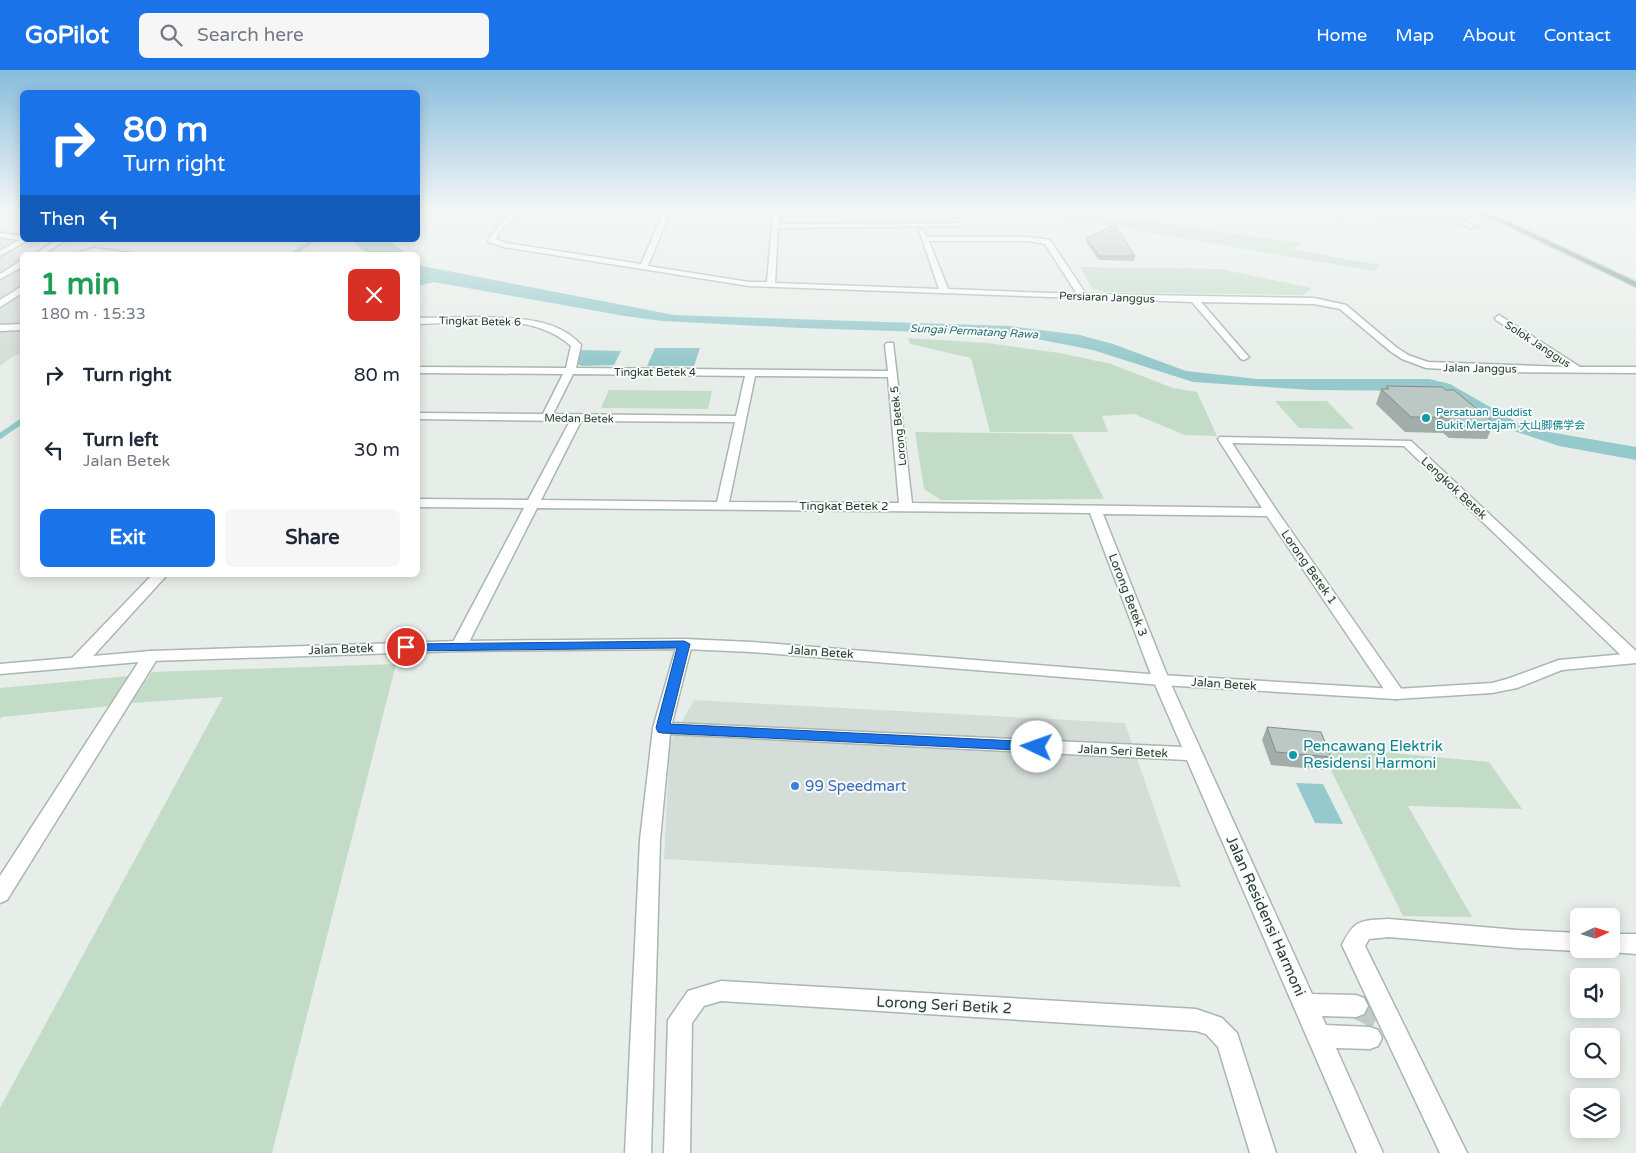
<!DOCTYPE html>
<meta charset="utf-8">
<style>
:root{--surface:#fff;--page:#f6f6f7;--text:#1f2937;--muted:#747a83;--accent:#1a73e8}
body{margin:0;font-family:"Varela Round","Noto Sans SC",sans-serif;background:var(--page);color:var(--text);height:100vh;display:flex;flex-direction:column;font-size:19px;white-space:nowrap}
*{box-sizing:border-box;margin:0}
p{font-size:16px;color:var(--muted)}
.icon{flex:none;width:28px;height:28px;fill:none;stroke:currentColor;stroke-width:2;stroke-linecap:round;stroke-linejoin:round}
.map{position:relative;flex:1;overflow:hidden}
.drawer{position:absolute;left:20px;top:182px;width:400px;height:325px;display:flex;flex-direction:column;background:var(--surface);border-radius:8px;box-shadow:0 2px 12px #0003}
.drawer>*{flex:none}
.guide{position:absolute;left:20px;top:20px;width:400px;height:152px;border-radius:8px;box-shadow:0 2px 12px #0003;background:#1a73e8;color:#fff;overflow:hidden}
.needle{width:32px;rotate:86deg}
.controls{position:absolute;left:1570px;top:838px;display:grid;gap:10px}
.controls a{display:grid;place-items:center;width:50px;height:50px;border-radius:8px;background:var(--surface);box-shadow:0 2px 12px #0003;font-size:25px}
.pin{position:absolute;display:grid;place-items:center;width:42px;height:42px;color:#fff;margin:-21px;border:2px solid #fff;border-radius:50%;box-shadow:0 1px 5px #0007}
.me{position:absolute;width:55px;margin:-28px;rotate:273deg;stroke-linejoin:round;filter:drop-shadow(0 0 4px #0008)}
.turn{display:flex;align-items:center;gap:18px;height:105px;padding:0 20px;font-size:22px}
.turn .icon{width:65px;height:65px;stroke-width:2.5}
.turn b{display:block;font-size:35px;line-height:42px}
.then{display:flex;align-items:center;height:48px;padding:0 20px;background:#0003;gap:10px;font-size:19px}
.round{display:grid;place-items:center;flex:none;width:52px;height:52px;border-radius:8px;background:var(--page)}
.head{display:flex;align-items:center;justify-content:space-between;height:85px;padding:0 20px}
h1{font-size:30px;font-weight:700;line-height:38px;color:#1e9e55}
.action{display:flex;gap:10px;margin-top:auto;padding:10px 20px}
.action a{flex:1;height:58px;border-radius:8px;background:var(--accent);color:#fff;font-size:20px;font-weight:700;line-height:58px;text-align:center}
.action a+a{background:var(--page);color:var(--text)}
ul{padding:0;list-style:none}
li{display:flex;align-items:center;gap:15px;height:75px;padding:0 20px}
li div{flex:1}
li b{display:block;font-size:19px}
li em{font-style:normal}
header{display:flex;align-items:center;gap:30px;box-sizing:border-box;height:70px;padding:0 25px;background:var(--accent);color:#fff}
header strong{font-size:24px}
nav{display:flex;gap:28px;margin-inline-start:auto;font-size:18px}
.search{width:350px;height:45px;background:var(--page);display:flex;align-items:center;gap:12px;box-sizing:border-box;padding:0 18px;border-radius:8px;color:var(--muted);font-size:19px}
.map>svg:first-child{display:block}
</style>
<header>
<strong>GoPilot</strong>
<div class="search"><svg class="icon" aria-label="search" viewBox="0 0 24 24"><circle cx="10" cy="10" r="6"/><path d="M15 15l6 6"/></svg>Search here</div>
<nav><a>Home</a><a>Map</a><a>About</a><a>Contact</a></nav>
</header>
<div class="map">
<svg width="1636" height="1083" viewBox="0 0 1636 1083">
<rect width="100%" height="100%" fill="#e7eeea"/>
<!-- built -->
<path fill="#d5ddd9" d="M 1287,142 L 1452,142 L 1490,160 L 1349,146 Z
M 0,160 L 22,163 L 22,170 L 45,170 L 15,186 L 22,187 L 22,285 L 15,285 L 0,296 Z
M 694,630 L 1125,653 L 1181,817 L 664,789 L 670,672 Z"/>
<!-- green -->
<path fill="#c3dcc7" d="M 1029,142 L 1060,142 L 1089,146 L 1120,147 L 1301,173 L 1294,180 L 1380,195 L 1375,201 Z
M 1080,197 L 1220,199 L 1312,218 L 1303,225 L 1105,222 L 1093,219 Z
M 908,268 L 988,273 L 1060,283 L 1111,294 L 1173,318 L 1197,322 L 1217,366 L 1185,365 L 1134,344 L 1102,346 L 1108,362 L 990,362 L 971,288 L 910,274 Z
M 609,320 L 712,321 L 708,339 L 601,338 Z
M 1275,331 L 1327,331 L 1354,359 L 1299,358 Z
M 915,362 L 1072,364 L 1104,429 L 941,430 L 924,419 Z
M 396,594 L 272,1083 L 0,1083 L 0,1038 L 223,627 L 130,633 L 152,602 Z
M 129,606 L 110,636 L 2,647 L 0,649 L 0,618 Z
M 1319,676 L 1489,692 L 1522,739 L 1408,736 L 1472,847 L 1403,846 Z"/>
<!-- water -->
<path fill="#96c9cb" d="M 350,170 L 392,170 L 392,173 L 408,185 L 370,185 Z
M 418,192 L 422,196 L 674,245 L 1009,256 L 1080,265 L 1113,274 L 1186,301 L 1258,309 L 1429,309 L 1450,314 L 1518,353 L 1549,362 L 1636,377 L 1636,390 L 1559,376 L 1505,358 L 1439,322 L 1431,321 L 1311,320 L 1193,312 L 1093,280 L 1016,265 L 801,258 L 662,251 L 625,246 L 434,212 L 418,216 Z
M 655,278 L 700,278 L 694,296 L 647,296 Z
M 579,280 L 621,281 L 614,295 L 582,296 L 572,292 Z
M 1296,713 L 1323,714 L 1343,754 L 1315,753 Z"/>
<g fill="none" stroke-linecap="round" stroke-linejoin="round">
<!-- stream-far1 -->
<path stroke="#96c9cb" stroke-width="4" d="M 291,185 L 314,170"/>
<!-- stream -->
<path stroke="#96c9cb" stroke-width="5.5" d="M 0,366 L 22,351"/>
<!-- minor-tunnel -->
<path stroke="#c1cbc6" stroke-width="24" stroke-dasharray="24 12" stroke-linecap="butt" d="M 1356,936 L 1379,948"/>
<!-- minor casing -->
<g stroke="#aab6b0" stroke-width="3">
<path id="minor" d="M 512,142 L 519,142 L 499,163 L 496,169 L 506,173 L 641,194 L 664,142 L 670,142 L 648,196 L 749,212 L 767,212 L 773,142 L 779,142 L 779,154 L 959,153 L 961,154 L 961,156 L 778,158 L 775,213 L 939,219 L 919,160 L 923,160 L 927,167 L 1028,167 L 1050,170 L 1086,224 L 1314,228 L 1346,235 L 1396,277 L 1408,285 L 1428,292 L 1567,297 L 1496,250 L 1495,248 L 1499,245 L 1580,297 L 1636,297 L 1636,303 L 1502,302 L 1426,298 L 1402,289 L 1390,281 L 1340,239 L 1314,234 L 1201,232 L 1247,285 L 1249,287 L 1244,290 L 1241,289 L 1192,232 L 749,216 L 504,177 L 489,172 L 488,170 L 494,161 ZM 929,171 L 1028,171 L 1045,174 L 1077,224 L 948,219 Z
M 1341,142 L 1348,142 L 1341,147 L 1338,145 Z
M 1440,142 L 1448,142 L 1476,157 L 1471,158 Z
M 0,163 L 22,166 L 22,170 L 28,170 L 0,186 L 0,181 L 19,170 L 0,167 Z
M 93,178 L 131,183 L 135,185 L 93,182 L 85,185 L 73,185 Z
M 19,218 L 22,218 L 22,223 L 0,237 L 0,230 Z
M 479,247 C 512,248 557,247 581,275 L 576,298 L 888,301 L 885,275 L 887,273 L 893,273 L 912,433 L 1262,438 L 1218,369 L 1220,367 L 1411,371 L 1636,581 L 1636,592 L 1628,592 L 1404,376 L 1232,373 L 1277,441 L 1402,620 L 1404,624 L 1402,628 L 1396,629 L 1390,628 L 1267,446 L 1103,444 L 1169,610 L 1312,924 L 1356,925 L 1364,928 L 1368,936 L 1364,944 L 1356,947 L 1322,946 L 1326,955 L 1370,957 L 1378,960 L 1382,968 L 1378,976 L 1370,979 L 1336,978 L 1383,1083 L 1357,1083 L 1187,690 L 670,664 L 660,770 L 651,1083 L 625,1083 L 640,770 L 653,658 L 678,571 L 690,571 L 692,574 L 672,653 L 1182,677 L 1153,610 L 1090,443 L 537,438 L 467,576 L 465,579 L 453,579 L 451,576 L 524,438 L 418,437 L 418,429 L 528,430 L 570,351 L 418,349 L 418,343 L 543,344 L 563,304 L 418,303 L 418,297 L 566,298 L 571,276 C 531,240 467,253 418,254 L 418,248 ZM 573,304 L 745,306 L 736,346 L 553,344 ZM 755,306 L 888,307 L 899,433 L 729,432 ZM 581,351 L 735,352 L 717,432 L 541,430 Z
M 22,254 L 22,260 L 0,261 L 0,255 Z
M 152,505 L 167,505 L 85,595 L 73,595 L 71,591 L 73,587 Z
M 151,581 L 157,582 L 159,586 L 7,830 L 0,833 L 0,806 L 145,582 Z
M 1389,849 L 1517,860 L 1579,863 L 1579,879 L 1587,879 L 1579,881 L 1517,878 L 1389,867 L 1369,869 L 1365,876 L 1467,1083 L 1440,1083 L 1342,875 C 1355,848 1361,851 1389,849 Z
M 1611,864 L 1636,864 L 1636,884 L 1611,882 L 1603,880 L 1611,879 Z
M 721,911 L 1196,939 L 1222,948 L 1237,963 L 1276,1083 L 1250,1083 L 1218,977 L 1206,964 L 1196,961 L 721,931 L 704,936 L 692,953 L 690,1083 L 664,1083 L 668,950 L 688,921 Z"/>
</g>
<!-- tertiary casing -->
<g stroke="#aab6b0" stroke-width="3">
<path id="tertiary" d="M 57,170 L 66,170 L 42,185 L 33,185 Z
M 19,192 L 22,192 L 22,197 L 0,209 L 0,204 Z
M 684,569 L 752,572 L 1161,605 L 1396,619 L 1492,613 L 1507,609 L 1559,590 L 1636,583 L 1636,593 L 1562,600 L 1517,618 L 1492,623 L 1396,629 L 1161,615 L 752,582 L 684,579 L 459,581 L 151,591 L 0,604 L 0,594 L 151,581 L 459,571 Z"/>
</g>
<!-- primary casing -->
<g stroke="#c3c9c6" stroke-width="3">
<path id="primary" d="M 1473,142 L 1482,142 L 1504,150 L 1636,212 L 1636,217 L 1500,152 Z"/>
</g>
<!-- minor -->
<use href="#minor" fill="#fff" fill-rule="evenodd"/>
<!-- tertiary -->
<use href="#tertiary" fill="#fff" fill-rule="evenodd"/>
<!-- primary -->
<use href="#primary" fill="#719e8d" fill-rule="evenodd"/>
</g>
<!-- wall -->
<path fill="#a2aca8" d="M 1086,168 L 1135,186 L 1134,191 L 1099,190 L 1086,172 Z
M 1386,316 L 1494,353 L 1487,369 L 1449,368 L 1443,363 L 1405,362 L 1376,334 L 1381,319 L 1385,319 Z
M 1267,657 L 1331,687 L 1325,700 L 1271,695 L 1262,670 Z"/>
<!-- building -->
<path fill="#bcc8c3" stroke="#848c88" d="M 1115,155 L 1135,186 L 1100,186 L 1086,168 Z
M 1386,316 L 1442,317 L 1446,320 L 1454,320 L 1494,353 L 1456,353 L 1449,347 L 1411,347 L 1381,319 L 1389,319 Z
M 1267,657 L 1321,662 L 1331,687 L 1276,682 Z"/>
<!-- sky -->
<linearGradient id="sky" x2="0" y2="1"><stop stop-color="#87bcdc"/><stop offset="0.48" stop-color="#f4f7f6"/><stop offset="1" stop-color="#f4f7f6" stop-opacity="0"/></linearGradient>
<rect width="1636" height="293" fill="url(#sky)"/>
<!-- route -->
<path fill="#1a73e8" stroke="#114b97" d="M 684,571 L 690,574 L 670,654 L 1037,672 L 1041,673 L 1043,677 L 1041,680 L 1037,681 L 662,663 L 658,662 L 656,658 L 677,578 L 406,581 L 400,577 L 406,574 Z"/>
<!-- markers -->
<g fill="#0f9aa8" stroke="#f7faf8" stroke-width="2">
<circle cx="1426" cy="348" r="5"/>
<circle cx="1293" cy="685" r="5"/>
</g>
<circle fill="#3f7fe0" stroke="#f7faf8" stroke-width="2" cx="795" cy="716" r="5"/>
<g text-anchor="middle" stroke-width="4" stroke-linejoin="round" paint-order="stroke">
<!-- far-street labels -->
<g font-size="11" fill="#283e35" stroke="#f7faf8">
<text transform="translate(1107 227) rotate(2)" y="4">Persiaran Janggus</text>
<text transform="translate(480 251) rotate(1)" y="4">Tingkat Betek 6</text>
<text transform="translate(1538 274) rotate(33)" y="4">Solok Janggus</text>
<text transform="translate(1480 298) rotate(1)" y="4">Jalan Janggus</text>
<text x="655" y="306">Tingkat Betek 4</text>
<text transform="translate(579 348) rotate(1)" y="4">Medan Betek</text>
<text transform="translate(898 356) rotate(-96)" y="4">Lorong Betek 5</text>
</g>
<!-- far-water labels -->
<g font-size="11" font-style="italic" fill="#286f73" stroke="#f7faf8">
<text transform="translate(974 261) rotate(3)" y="4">Sungai Permatang Rawa</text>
</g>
<!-- far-culture labels -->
<g font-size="11" fill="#0d838f" stroke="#f7faf8" text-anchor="start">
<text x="1436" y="346">Persatuan Buddist<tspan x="1436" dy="13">Bukit Mertajam 大山脚佛学会</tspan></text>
</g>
<!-- street labels -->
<g font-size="12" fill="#283e35" stroke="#f7faf8">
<text transform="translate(1454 418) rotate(43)" y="4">Lengkok Betek</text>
<text x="844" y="440">Tingkat Betek 2</text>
<text transform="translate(1309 497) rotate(55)" y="4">Lorong Betek 1</text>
<text transform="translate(1128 525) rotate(69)" y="4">Lorong Betek 3</text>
<text transform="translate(341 579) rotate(-2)" y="4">Jalan Betek</text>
<text transform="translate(821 582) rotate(4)" y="4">Jalan Betek</text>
<text transform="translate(1224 614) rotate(4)" y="4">Jalan Betek</text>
<text transform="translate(1123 681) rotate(3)" y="4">Jalan Seri Betek</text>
</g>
<!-- near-culture labels -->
<g font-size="15" fill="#0d838f" stroke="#f7faf8" text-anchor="start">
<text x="1303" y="681">Pencawang Elektrik<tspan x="1303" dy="17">Residensi Harmoni</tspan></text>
</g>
<!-- near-shop labels -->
<g font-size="15" fill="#366cbe" stroke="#f7faf8" text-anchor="start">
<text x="805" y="721">99 Speedmart</text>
</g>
<!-- near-street labels -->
<g font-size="15" fill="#283e35" stroke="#f7faf8">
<text transform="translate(1266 846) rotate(66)" y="5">Jalan Residensi Harmoni</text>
<text transform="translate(944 935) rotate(3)" y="5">Lorong Seri Betik 2</text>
</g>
</g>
</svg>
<div class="controls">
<a><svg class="needle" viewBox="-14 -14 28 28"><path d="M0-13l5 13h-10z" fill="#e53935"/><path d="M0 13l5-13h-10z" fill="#747a83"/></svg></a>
<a><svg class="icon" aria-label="sound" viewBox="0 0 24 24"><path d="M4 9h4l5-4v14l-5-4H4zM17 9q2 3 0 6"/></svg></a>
<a><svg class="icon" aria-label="search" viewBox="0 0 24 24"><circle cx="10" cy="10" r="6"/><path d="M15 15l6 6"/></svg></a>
<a><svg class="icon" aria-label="layers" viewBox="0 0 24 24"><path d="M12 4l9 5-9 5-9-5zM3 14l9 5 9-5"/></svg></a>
</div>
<div class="pin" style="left:406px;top:577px;background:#d93025"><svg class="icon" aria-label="arrive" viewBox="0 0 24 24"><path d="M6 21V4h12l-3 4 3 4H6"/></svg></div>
<svg class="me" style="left:1037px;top:677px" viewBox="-20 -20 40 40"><circle r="19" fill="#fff"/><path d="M0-13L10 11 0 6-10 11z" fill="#1a73e8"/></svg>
<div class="guide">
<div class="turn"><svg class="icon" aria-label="right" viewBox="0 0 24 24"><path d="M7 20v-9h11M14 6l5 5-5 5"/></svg><div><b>80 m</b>Turn right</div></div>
<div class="then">Then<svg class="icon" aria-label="left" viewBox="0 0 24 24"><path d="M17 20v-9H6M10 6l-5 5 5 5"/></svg></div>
</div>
<section class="drawer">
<div class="head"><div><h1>1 min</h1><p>180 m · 15:33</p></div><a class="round" style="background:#d93025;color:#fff"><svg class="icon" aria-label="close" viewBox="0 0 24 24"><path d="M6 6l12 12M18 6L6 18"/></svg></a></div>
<ul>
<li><svg class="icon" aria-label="right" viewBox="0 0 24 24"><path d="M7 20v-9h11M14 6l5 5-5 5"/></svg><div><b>Turn right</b></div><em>80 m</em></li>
<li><svg class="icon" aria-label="left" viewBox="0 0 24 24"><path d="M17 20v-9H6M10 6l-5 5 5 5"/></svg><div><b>Turn left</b><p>Jalan Betek</p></div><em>30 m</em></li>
</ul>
<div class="action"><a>Exit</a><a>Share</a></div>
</section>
</div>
